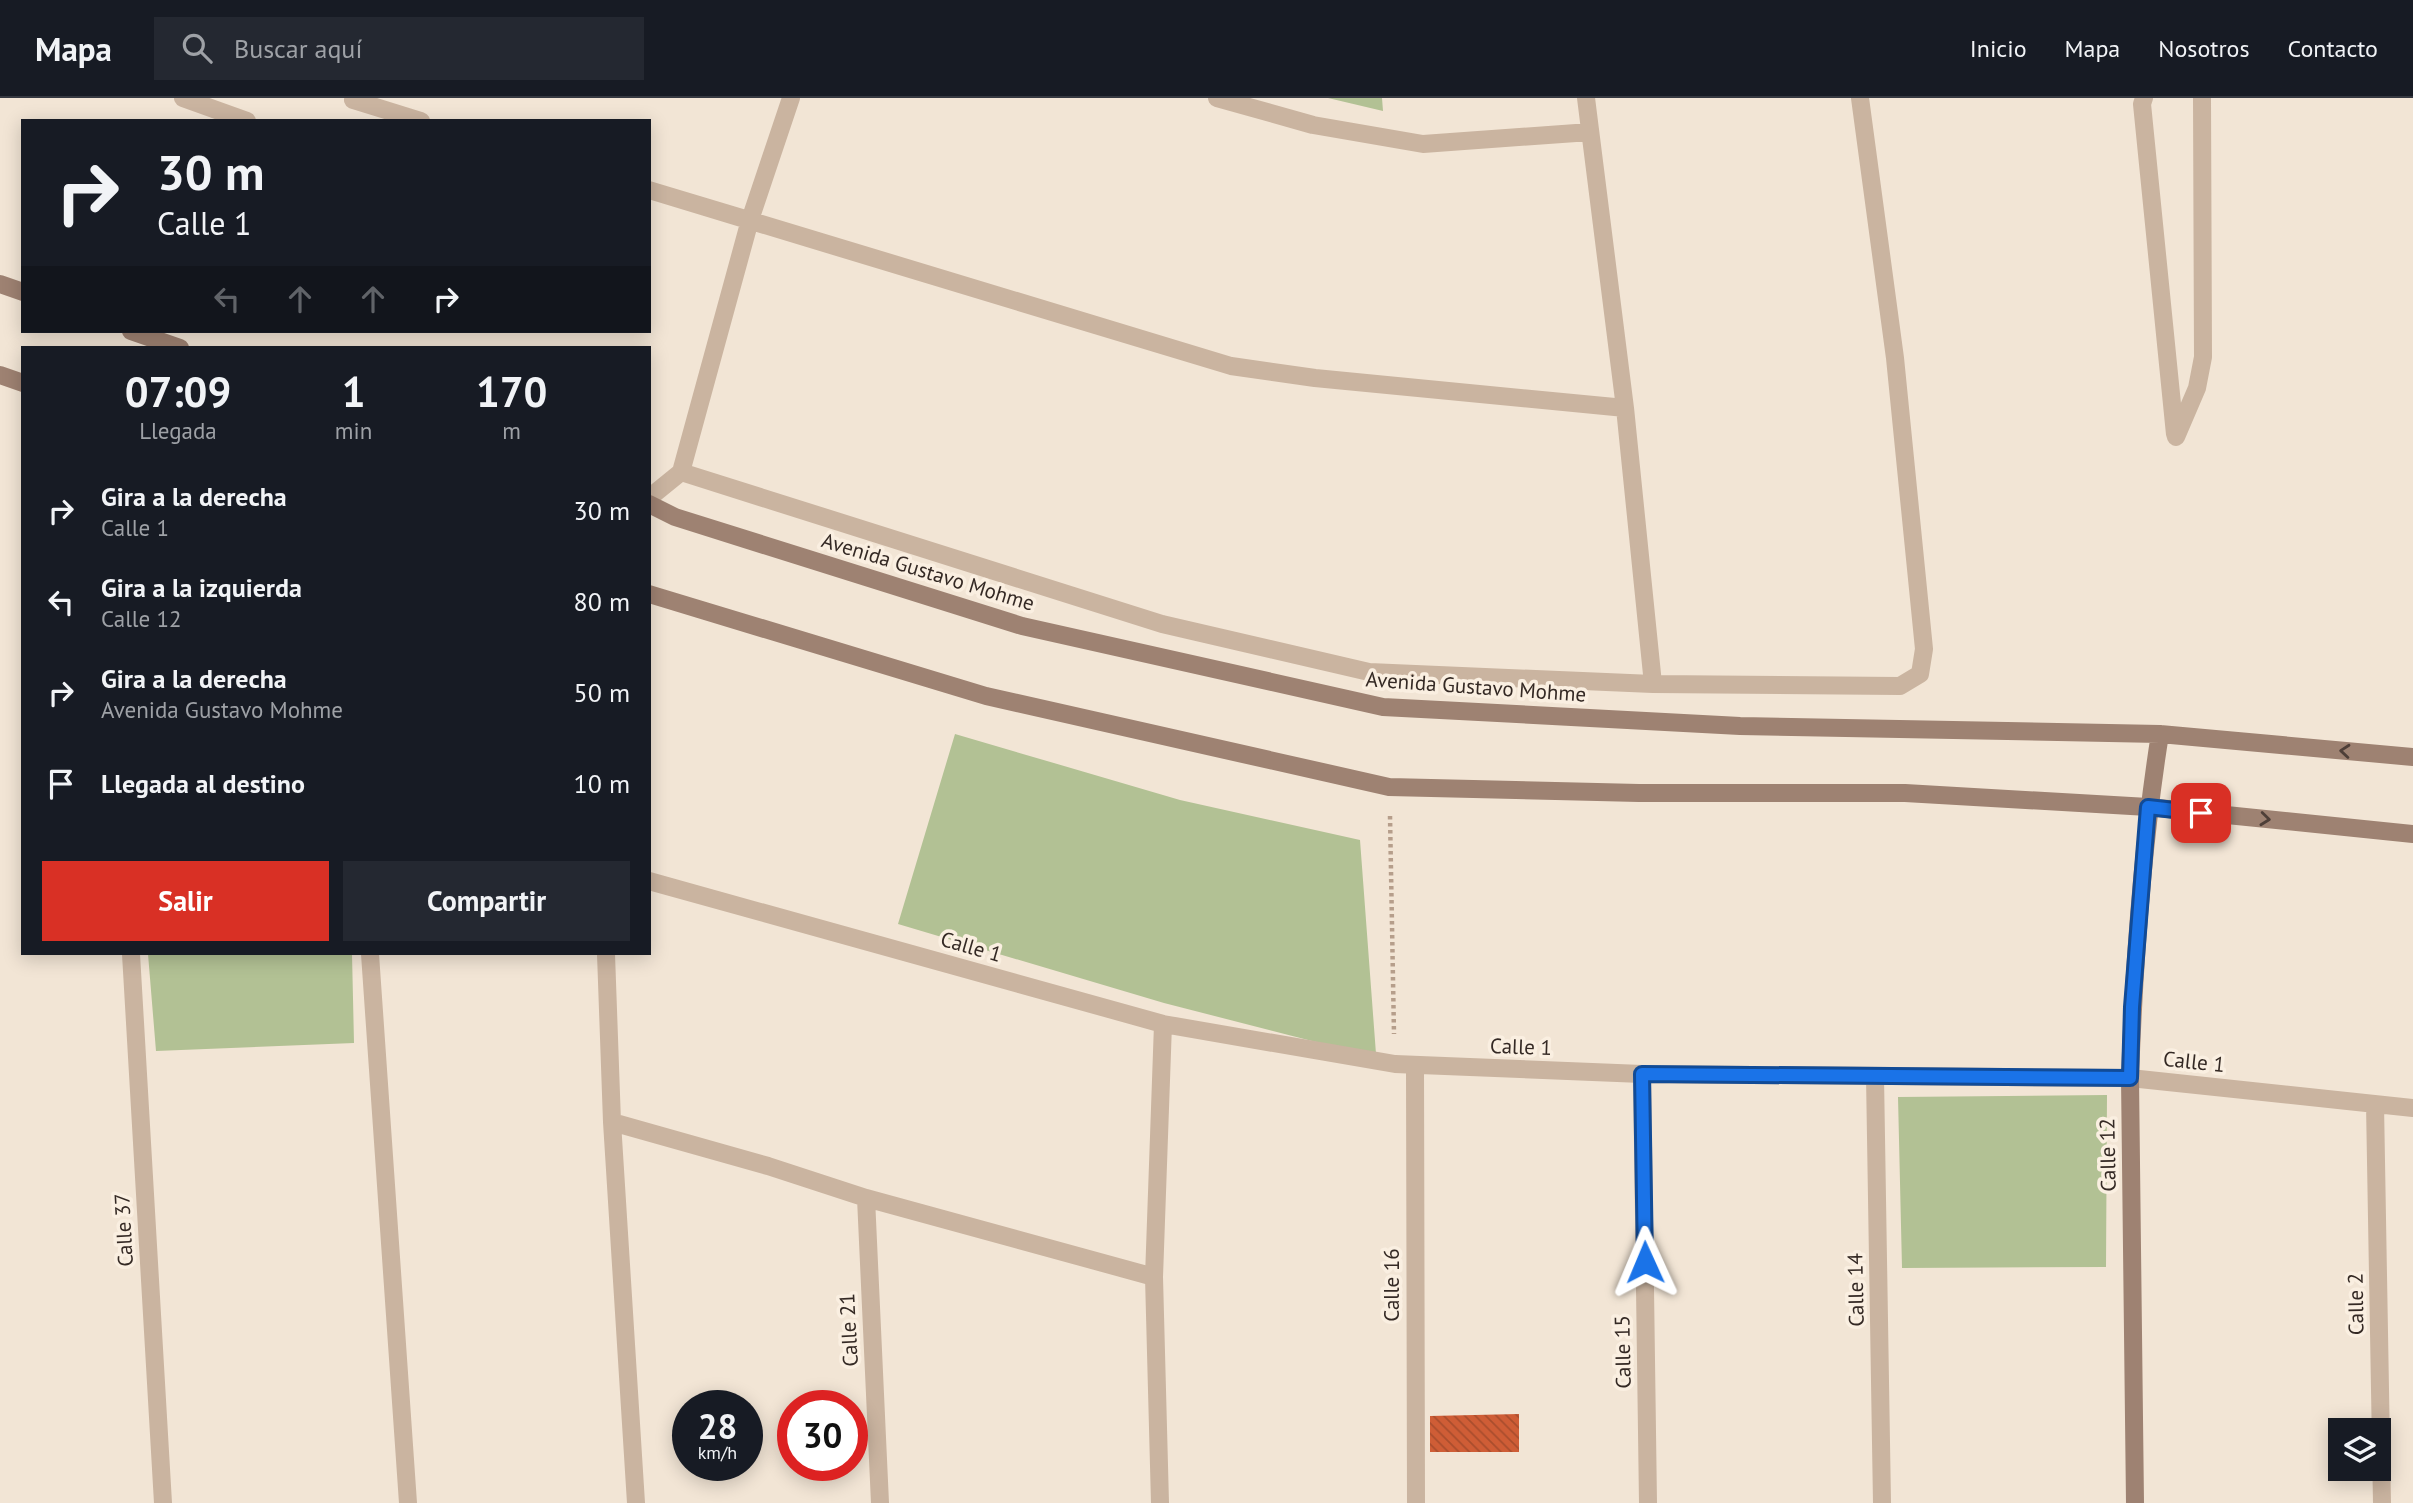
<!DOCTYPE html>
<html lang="es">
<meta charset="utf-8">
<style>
:root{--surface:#171b24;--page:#242831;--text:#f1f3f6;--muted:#9ea1a6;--line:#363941;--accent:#d93025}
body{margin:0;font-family:"PT Sans",sans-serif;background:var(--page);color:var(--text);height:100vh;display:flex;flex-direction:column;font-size:26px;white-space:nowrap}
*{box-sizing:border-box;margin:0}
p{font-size:23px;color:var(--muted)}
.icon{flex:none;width:38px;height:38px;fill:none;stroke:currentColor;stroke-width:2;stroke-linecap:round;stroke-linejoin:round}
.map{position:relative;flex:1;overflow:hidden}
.details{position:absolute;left:21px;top:248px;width:630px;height:609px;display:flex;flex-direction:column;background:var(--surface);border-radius:0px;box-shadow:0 4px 18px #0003}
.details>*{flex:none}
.guide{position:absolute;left:21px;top:21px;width:630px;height:214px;border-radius:0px;box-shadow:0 4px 18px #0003;background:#171b24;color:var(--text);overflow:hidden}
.buttons{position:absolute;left:2328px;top:1320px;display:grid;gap:14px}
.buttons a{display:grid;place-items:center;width:63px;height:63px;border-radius:0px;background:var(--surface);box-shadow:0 4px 18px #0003;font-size:35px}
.speed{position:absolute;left:672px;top:1292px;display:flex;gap:14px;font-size:35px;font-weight:700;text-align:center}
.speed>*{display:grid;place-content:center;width:91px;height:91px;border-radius:50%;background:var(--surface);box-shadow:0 4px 18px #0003;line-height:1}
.speed small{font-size:18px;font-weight:400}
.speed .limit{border:10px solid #d22;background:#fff;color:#111}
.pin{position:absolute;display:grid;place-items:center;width:60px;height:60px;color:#fff;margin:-30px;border-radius:14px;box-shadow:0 4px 10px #0006}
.me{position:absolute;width:77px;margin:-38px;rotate:359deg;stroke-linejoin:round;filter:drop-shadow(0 0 5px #0008)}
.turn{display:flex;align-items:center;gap:24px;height:147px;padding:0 21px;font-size:32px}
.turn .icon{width:91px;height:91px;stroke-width:2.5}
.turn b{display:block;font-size:49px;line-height:60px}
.lanes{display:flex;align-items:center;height:66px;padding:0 21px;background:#0003;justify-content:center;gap:35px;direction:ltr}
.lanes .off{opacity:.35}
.eta{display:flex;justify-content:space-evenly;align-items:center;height:119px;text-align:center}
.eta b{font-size:42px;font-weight:800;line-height:49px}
.button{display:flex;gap:14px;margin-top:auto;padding:14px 21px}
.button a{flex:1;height:80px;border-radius:0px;background:var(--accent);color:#fff;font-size:28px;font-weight:800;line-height:80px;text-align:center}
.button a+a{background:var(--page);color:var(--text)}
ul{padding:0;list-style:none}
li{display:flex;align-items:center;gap:21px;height:91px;padding:0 21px}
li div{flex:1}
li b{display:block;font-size:26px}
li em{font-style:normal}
header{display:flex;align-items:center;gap:42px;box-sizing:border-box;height:98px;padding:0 35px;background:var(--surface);border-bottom:2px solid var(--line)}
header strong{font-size:33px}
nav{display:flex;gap:38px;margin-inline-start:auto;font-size:24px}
.search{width:490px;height:63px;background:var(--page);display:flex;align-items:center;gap:18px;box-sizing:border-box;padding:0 24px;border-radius:0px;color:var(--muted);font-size:26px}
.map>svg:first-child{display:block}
</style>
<header>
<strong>Mapa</strong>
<div class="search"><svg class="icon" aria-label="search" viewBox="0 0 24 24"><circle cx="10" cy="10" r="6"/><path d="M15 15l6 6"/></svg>Buscar aquí</div>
<nav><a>Inicio</a><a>Mapa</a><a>Nosotros</a><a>Contacto</a></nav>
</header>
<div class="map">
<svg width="2413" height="1405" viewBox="0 0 2413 1405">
<defs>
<pattern id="building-back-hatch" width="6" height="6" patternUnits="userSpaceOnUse" patternTransform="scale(1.75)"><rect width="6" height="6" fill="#cf5d36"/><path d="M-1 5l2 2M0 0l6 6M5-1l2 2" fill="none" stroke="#a94d2d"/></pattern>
</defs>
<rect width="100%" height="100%" fill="#f2e5d5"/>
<!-- green -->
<path fill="#b2c194" d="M 1328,0 L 1382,0 L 1383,13 Z
M 955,636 L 1180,702 L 1360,742 L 1376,956 L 1347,952 L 1164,905 L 898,826 Z
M 148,856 L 352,856 L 354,945 L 156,953 Z
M 2107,997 L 2106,1169 L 1902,1170 L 1898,999 Z"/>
<!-- building -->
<path fill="url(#building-back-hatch)" d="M 1519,1316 L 1519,1354 L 1430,1354 L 1430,1318 Z"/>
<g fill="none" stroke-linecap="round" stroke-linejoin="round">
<!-- path -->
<path stroke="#b69e8b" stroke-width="4.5" stroke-dasharray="3.5 3.5" stroke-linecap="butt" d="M 1390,718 L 1394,936"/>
<!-- street -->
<path stroke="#cab4a0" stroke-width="18" d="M 183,0 L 247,23
M 354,0 L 353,2 L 421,23
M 1217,0 L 1313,27 L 1423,46 L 1590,34
M 1586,0 L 1625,310 L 1653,586
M 2144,0 L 2142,6 L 2175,336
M 649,92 L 1231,268 L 1315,280 L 1625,310
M 2176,339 L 2197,290 L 2203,259 L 2202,0
M 681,374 L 1162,526 L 1369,574 L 1653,586 L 1900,588 L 1920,576 L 1924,551 L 1895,260 L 1860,0
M 649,400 L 681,374 L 750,122 L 791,0
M 649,783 L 1163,926 L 1395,966 L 1642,976 L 2130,980 L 2413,1010
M 131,856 L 163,1405
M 370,856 L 408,1405
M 606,856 L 612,1024 L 636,1405
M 1415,969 L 1416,1405
M 1642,976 L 1648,1405
M 1875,978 L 1882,1405
M 2375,1006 L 2382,1405
M 612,1024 L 768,1068 L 866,1100 L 1154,1179
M 866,1100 L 880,1405
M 1160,1405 L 1154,1179 L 1163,926"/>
<!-- secondary -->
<path stroke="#9e8272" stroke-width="18" d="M 0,186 L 23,194
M 131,233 L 180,250
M 0,277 L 23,285
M 649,406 L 675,419 L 1022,528 L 1383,609 L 1740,628 L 2160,636 L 2413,659
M 649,496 L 986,598 L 1389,689 L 1639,695 L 1905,695 L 2148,709 L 2413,736
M 2135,1405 L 2130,980 C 2134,865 2142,749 2160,636"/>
</g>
<!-- one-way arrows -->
<defs><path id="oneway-chevron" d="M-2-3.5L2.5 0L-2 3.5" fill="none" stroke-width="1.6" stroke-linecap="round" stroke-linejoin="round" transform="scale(1.75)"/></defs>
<g stroke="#4e3f38">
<use href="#oneway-chevron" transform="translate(2345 653) rotate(-175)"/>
<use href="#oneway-chevron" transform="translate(2265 721) rotate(6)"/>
</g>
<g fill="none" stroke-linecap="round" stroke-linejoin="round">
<!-- route casing -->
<g stroke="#114b97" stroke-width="18">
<path id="route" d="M 1645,1164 L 1642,976 L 2130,980 L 2132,909 L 2148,709 L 2201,715"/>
</g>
<!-- route -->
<use href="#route" stroke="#1a73e8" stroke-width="12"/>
</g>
<g text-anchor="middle" stroke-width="7" stroke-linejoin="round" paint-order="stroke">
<!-- street labels -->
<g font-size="21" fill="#342924" stroke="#faefe1">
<text transform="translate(928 474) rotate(17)" y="7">Avenida Gustavo Mohme</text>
<text transform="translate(1476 589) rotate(4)" y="7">Avenida Gustavo Mohme</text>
<text transform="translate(971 849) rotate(16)" y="7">Calle 1</text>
<text transform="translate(1521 949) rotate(2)" y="7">Calle 1</text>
<text transform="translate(2194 964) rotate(6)" y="7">Calle 1</text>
<text transform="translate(2108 1057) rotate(-91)" y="7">Calle 12</text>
<text transform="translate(124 1132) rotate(-93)" y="7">Calle 37</text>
<text transform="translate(1392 1187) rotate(-90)" y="7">Calle 16</text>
<text transform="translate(1856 1192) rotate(-91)" y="7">Calle 14</text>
<text transform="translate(2356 1206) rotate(-91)" y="7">Calle 2</text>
<text transform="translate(849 1232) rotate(-93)" y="7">Calle 21</text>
<text transform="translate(1623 1254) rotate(-91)" y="7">Calle 15</text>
</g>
</g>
</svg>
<div class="buttons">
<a><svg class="icon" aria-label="layers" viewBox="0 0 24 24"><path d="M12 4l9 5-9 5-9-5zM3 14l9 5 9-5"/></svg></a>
</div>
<div class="speed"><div>28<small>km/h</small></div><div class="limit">30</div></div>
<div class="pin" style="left:2201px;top:715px;background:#d93025"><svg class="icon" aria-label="arrive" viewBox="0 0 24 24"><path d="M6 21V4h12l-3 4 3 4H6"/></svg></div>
<svg class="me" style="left:1645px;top:1164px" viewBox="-20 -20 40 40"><path d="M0-17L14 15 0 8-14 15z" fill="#1a73e8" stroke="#fff" stroke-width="4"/></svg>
<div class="guide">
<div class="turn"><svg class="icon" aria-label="right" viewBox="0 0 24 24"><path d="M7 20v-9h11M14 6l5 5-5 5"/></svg><div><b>30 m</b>Calle 1</div></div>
<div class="lanes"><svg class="icon off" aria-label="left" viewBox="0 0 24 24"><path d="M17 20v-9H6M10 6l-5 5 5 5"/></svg><svg class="icon off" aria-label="ahead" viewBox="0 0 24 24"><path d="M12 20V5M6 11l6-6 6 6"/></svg><svg class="icon off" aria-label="ahead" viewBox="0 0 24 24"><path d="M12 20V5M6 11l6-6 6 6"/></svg><svg class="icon" aria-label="right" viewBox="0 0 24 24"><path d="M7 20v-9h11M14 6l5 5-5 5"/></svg></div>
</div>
<section class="details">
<div class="eta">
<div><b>07:09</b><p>Llegada</p></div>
<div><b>1</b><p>min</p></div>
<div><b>170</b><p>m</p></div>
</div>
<ul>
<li><svg class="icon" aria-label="right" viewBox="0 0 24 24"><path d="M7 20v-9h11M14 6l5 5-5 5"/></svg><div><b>Gira a la derecha</b><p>Calle 1</p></div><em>30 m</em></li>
<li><svg class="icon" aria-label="left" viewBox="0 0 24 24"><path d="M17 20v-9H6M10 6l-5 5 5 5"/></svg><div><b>Gira a la izquierda</b><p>Calle 12</p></div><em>80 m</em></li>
<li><svg class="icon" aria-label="right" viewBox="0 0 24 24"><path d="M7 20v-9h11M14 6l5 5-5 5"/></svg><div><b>Gira a la derecha</b><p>Avenida Gustavo Mohme</p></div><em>50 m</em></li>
<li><svg class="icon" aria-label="arrive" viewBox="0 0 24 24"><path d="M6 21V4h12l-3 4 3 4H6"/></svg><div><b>Llegada al destino</b></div><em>10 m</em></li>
</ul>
<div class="button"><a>Salir</a><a>Compartir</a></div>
</section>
</div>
